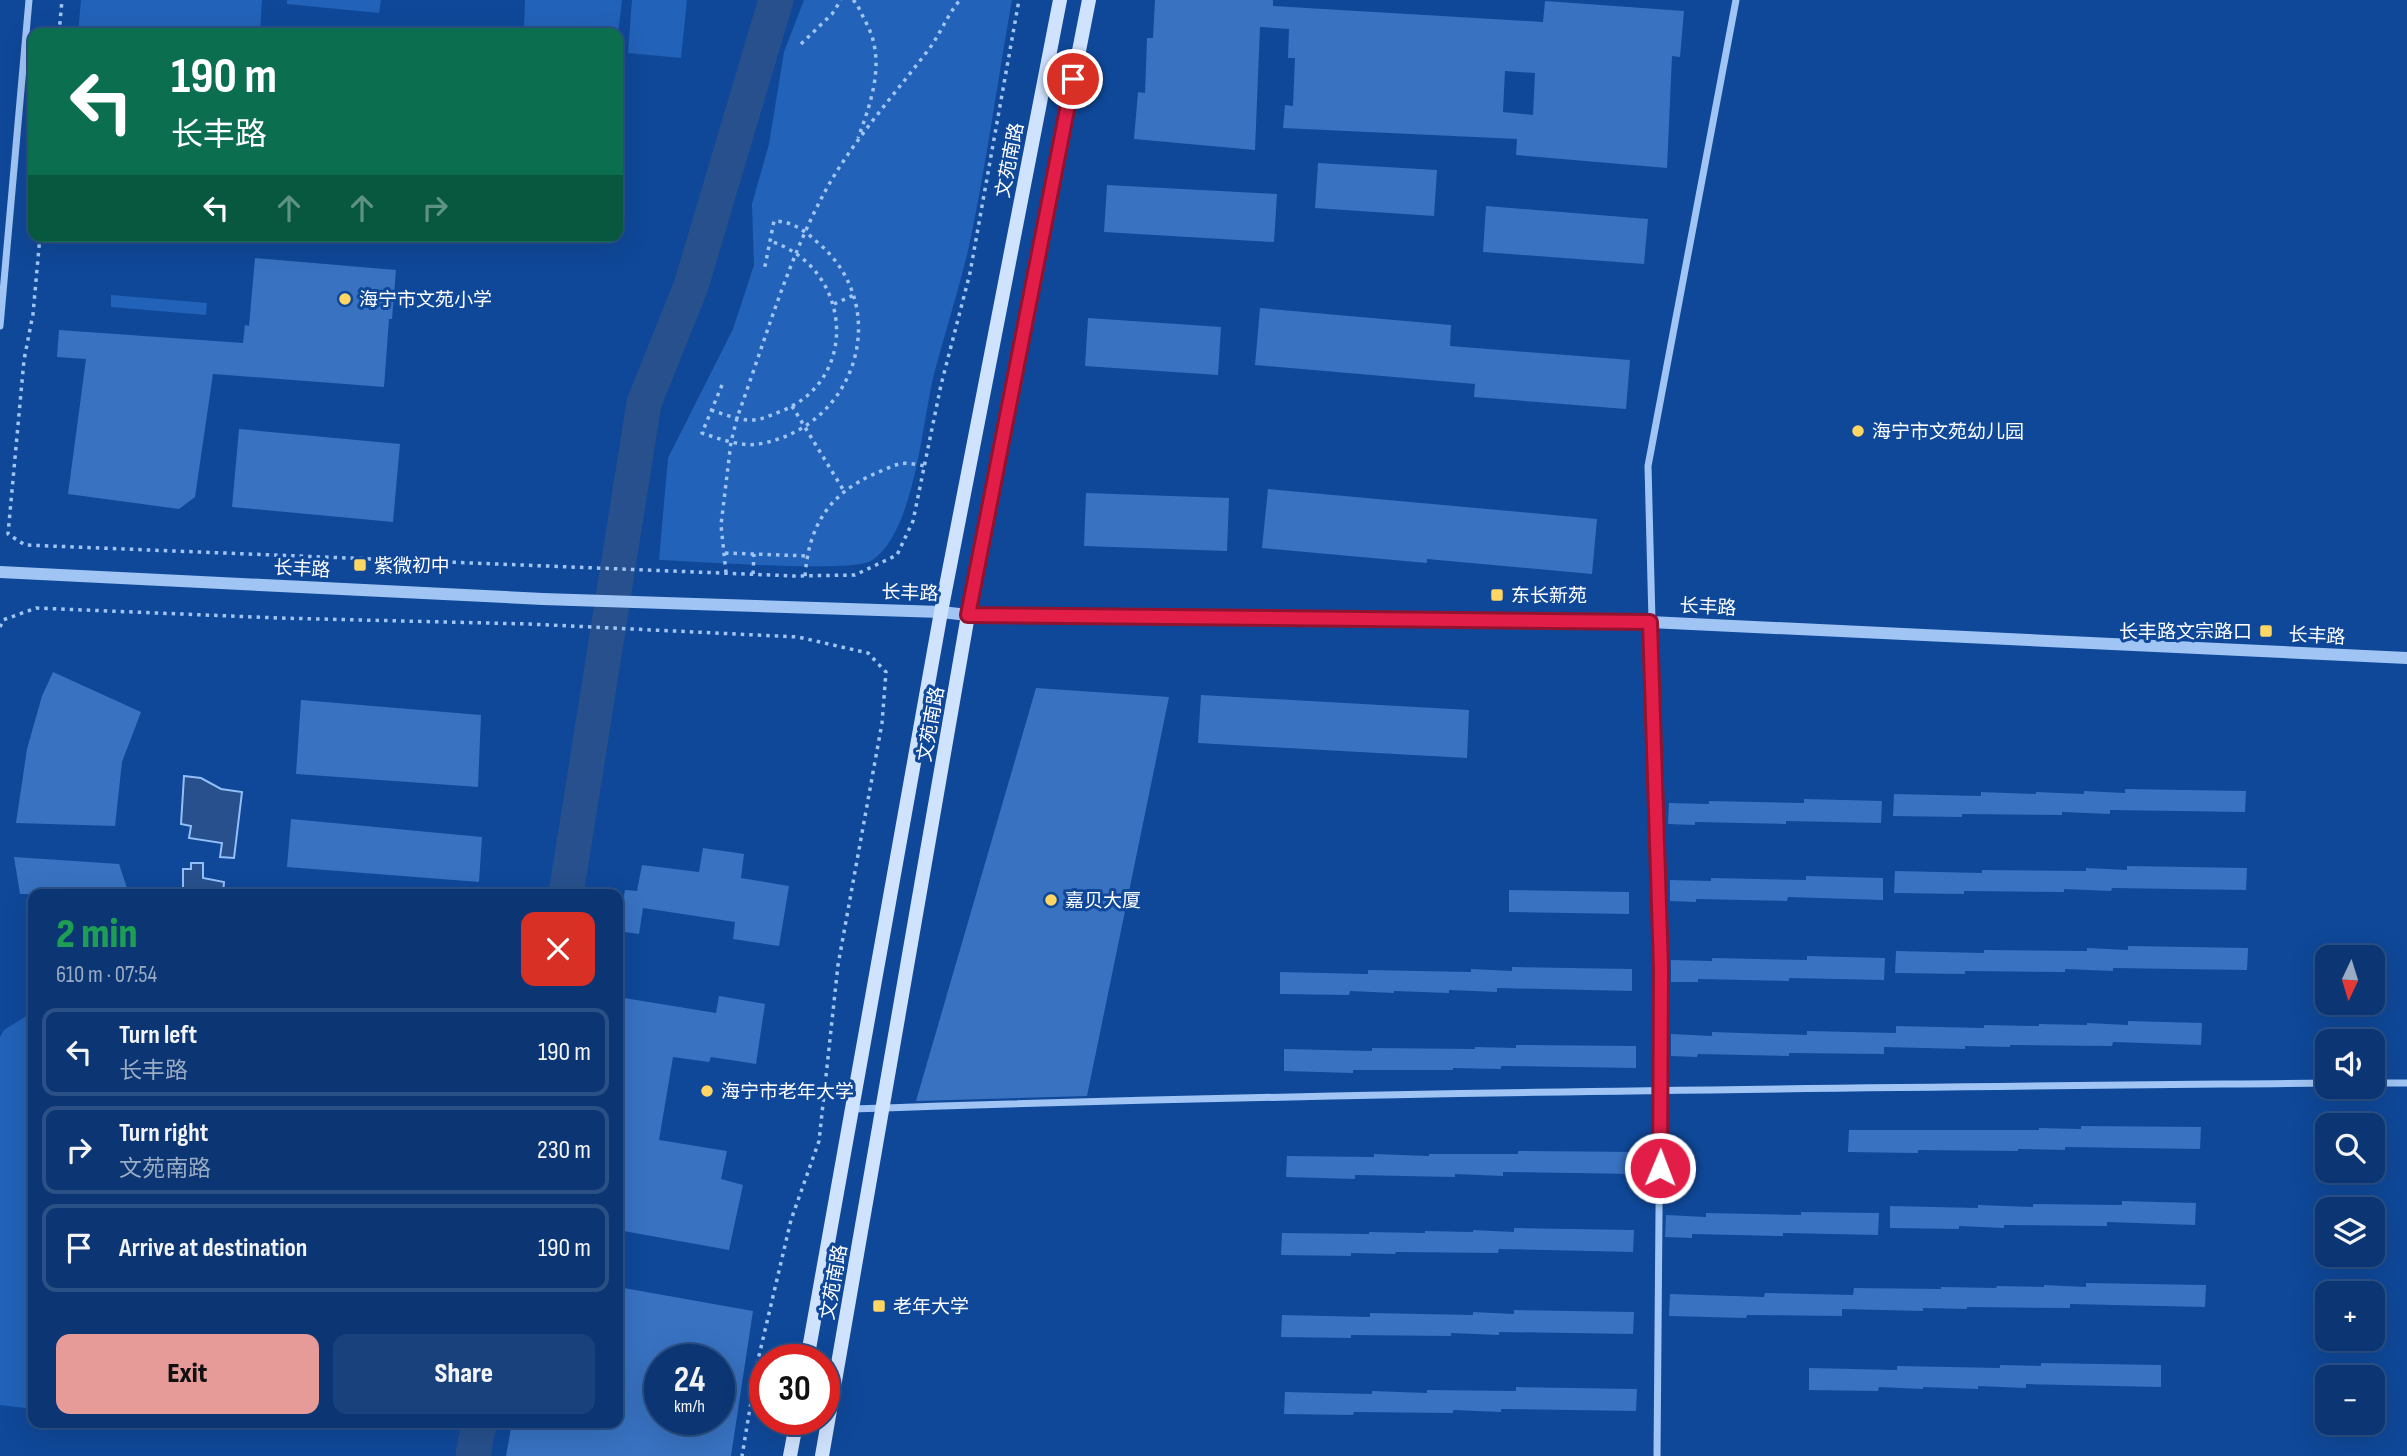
<!DOCTYPE html>
<meta charset="utf-8">
<style>
:root{--surface:#0b3673;--page:#19417b;--text:#f1f3f6;--muted:#9aabc4;--line:#2b5085;--accent:#e69b98}
body{margin:0;font-family:"Sofia Sans Condensed","Noto Sans SC",sans-serif;background:var(--page);color:var(--text);height:100vh;display:flex;flex-direction:column;font-size:26px;white-space:nowrap}
*{box-sizing:border-box;margin:0}
p{font-size:23px;color:var(--muted)}
.icon{flex:none;width:38px;height:38px;fill:none;stroke:currentColor;stroke-width:2;stroke-linecap:round;stroke-linejoin:round}
.map{position:relative;flex:1;overflow:hidden}
.side{position:absolute;left:28px;top:889px;width:595px;height:539px;display:flex;flex-direction:column;background:var(--surface);border-radius:14px;box-shadow:0 7px 28px #0002,0 0 0 2px var(--line)}
.side>*{flex:none}
.hud{position:absolute;left:28px;top:28px;width:595px;height:214px;border-radius:14px;box-shadow:0 7px 28px #0002,0 0 0 2px var(--line);background:#0b6e4f;color:#fff;overflow:hidden}
.needle{width:46px;rotate:184deg}
.buttons{position:absolute;left:2315px;top:945px;display:grid;gap:14px}
.buttons a{display:grid;place-items:center;width:70px;height:70px;border-radius:14px;background:var(--surface);box-shadow:0 7px 28px #0002,0 0 0 2px var(--line);font-size:35px}
.speed{position:absolute;left:644px;top:1344px;display:flex;gap:14px;font-size:35px;font-weight:700;text-align:center}
.speed>*{display:grid;place-content:center;width:91px;height:91px;border-radius:50%;background:var(--surface);box-shadow:0 7px 28px #0002,0 0 0 2px var(--line);line-height:1}
.speed small{font-size:18px;font-weight:400}
.speed .limit{border:10px solid #d22;background:#fff;color:#111}
.pin{position:absolute;display:grid;place-items:center;width:60px;height:60px;color:#fff;margin:-30px;border:4px solid #fff;border-radius:50%;box-shadow:0 2px 7px #0007}
.me{position:absolute;width:77px;margin:-38px;rotate:1deg;stroke-linejoin:round;filter:drop-shadow(0 0 5px #0008)}
.turn{display:flex;align-items:center;gap:24px;height:147px;padding:0 28px;font-size:32px}
.turn .icon{width:91px;height:91px;stroke-width:2.5}
.turn b{display:block;font-size:49px;line-height:60px}
.lanes{display:flex;align-items:center;height:66px;padding:0 28px;background:#0003;justify-content:center;gap:35px;direction:ltr}
.lanes .off{opacity:.35}
.round{display:grid;place-items:center;flex:none;width:74px;height:74px;border-radius:14px;background:var(--page)}
.headline{display:flex;align-items:center;justify-content:space-between;height:119px;padding:0 28px}
h1{font-size:42px;font-weight:800;line-height:52px;color:#1e9e55}
.action{display:flex;gap:14px;margin-top:auto;padding:14px 28px}
.action a{flex:1;height:80px;border-radius:14px;background:var(--accent);color:#111;font-size:28px;font-weight:800;line-height:80px;text-align:center}
.action a+a{background:var(--page);color:var(--text)}
ul{padding:0;list-style:none}
li{display:flex;align-items:center;gap:21px;height:88px;margin:0 14px 10px;padding:0 14px;border:4px solid var(--line);border-radius:14px}
li div{flex:1}
li b{display:block;font-size:26px}
li em{font-style:normal}
.map>svg:first-child{display:block}
</style>
<div class="map">
<svg width="2407" height="1456" viewBox="0 0 2407 1456">
<rect width="100%" height="100%" fill="#0f4899"/>
<!-- green -->
<path fill="#2262b8" d="M 81,0 L 262,0 L 260,33 L 78,33 Z
M 287,0 L 381,0 L 379,13 L 287,4 Z
M 525,0 L 622,0 L 618,34 L 524,26 Z
M 632,0 L 687,0 L 681,58 L 628,53 Z
M 804,0 L 1012,0 C 997,83 986,168 968,251 C 958,292 945,333 934,374 C 922,422 915,533 871,561 C 850,573 693,561 659,560 L 668,458 L 733,329 L 754,265 L 752,204 L 769,144 L 784,52 Z
M 165,236 L 248,236 L 247,244 Z
M 111,295 L 207,303 L 206,315 L 111,307 Z
M 33,1012 L 33,1409 L 0,1405 L 0,1037 L 4,1030 Z"/>
<!-- water -->
<path fill="#27508c" stroke="#92bff8" stroke-width="2" d="M 184,776 L 201,778 L 221,789 L 242,792 L 234,858 L 220,857 L 222,843 L 189,838 L 191,826 L 181,824 Z
M 191,863 L 203,863 L 203,878 L 224,882 L 223,894 L 183,894 L 183,869 L 191,869 Z"/>
<g fill="none" stroke-linecap="round" stroke-linejoin="round">
<!-- river -->
<path stroke="#27508c" stroke-width="35" d="M 566,894 L 644,403 L 691,286 L 776,0
M 473,1456 L 479,1423"/>
</g>
<!-- building -->
<path fill="#3872c1" fill-rule="evenodd" d="M 1155,0 L 1273,0 L 1273,6 L 1543,22 L 1545,1 L 1684,11 L 1680,57 L 1672,56 L 1667,168 L 1516,155 L 1517,139 L 1283,128 L 1285,105 L 1293,106 L 1295,58 L 1288,58 L 1289,29 L 1260,27 L 1255,150 L 1134,139 L 1138,92 L 1145,93 L 1147,38 L 1153,38 ZM 1505,71 L 1535,73 L 1533,115 L 1503,112 Z
M 1318,163 L 1437,170 L 1434,216 L 1315,208 Z
M 1107,185 L 1277,194 L 1274,242 L 1104,232 Z
M 1486,206 L 1648,219 L 1644,264 L 1483,252 Z
M 255,258 L 396,270 L 392,319 L 389,319 L 384,387 L 213,374 L 195,497 L 179,509 L 68,494 L 86,359 L 57,357 L 59,330 L 243,343 L 245,325 L 249,326 Z
M 1260,308 L 1451,325 L 1450,346 L 1630,360 L 1626,409 L 1474,397 L 1475,384 L 1255,365 Z
M 1088,318 L 1221,327 L 1218,375 L 1085,366 Z
M 239,429 L 400,444 L 393,522 L 232,507 Z
M 1268,489 L 1597,519 L 1592,574 L 1427,559 L 1427,563 L 1262,548 Z
M 1086,493 L 1229,498 L 1227,551 L 1084,546 Z
M 53,672 L 141,712 L 122,762 L 115,826 L 16,823 L 27,749 L 42,696 Z
M 1036,688 L 1169,697 L 1087,1096 L 916,1101 Z
M 1201,695 L 1469,710 L 1467,758 L 1198,743 Z
M 301,700 L 481,715 L 478,787 L 296,774 Z
M 2125,789 L 2246,791 L 2245,812 L 2110,810 L 2110,814 L 2062,812 L 2062,815 L 1962,814 L 1962,817 L 1893,816 L 1894,794 L 1981,796 L 1981,792 L 2036,794 L 2036,792 L 2084,794 L 2084,791 L 2125,793 Z
M 1804,799 L 1882,801 L 1881,823 L 1786,821 L 1786,824 L 1695,822 L 1695,825 L 1668,824 L 1669,803 L 1709,804 L 1709,801 L 1804,803 Z
M 291,819 L 482,837 L 479,882 L 287,867 Z
M 703,848 L 744,854 L 741,878 L 789,886 L 779,946 L 733,939 L 735,922 L 643,908 L 639,934 L 618,931 L 625,890 L 637,891 L 642,865 L 699,872 Z
M 14,857 L 119,864 L 129,894 L 20,894 Z
M 2127,866 L 2247,868 L 2246,890 L 2112,888 L 2111,891 L 2064,889 L 2064,892 L 1964,891 L 1964,894 L 1894,893 L 1895,871 L 1982,873 L 1982,870 L 2086,871 L 2086,868 L 2127,870 Z
M 1806,876 L 1883,878 L 1883,900 L 1788,897 L 1787,901 L 1696,899 L 1696,902 L 1670,901 L 1670,880 L 1711,881 L 1711,878 L 1806,880 Z
M 1509,890 L 1629,892 L 1629,914 L 1509,912 Z
M 2128,946 L 2248,948 L 2247,970 L 2113,968 L 2113,971 L 2065,969 L 2065,972 L 1965,971 L 1965,974 L 1895,973 L 1896,951 L 1984,953 L 1984,950 L 2087,951 L 2087,948 L 2128,950 Z
M 1807,956 L 1885,958 L 1884,980 L 1789,978 L 1789,981 L 1698,979 L 1698,982 L 1671,982 L 1671,960 L 1712,961 L 1712,958 L 1807,960 Z
M 1512,967 L 1632,969 L 1632,991 L 1497,988 L 1497,992 L 1449,990 L 1449,993 L 1394,991 L 1394,993 L 1350,991 L 1349,995 L 1280,994 L 1280,972 L 1368,974 L 1368,970 L 1471,972 L 1471,969 L 1512,971 Z
M 719,996 L 765,1004 L 756,1064 L 711,1057 L 709,1062 L 673,1057 L 659,1140 L 727,1151 L 721,1179 L 743,1185 L 729,1250 L 618,1230 L 618,997 L 716,1013 Z
M 2128,1021 L 2202,1023 L 2201,1045 L 2113,1042 L 2112,1046 L 2010,1045 L 2010,1047 L 1965,1046 L 1965,1049 L 1884,1047 L 1884,1054 L 1789,1053 L 1789,1056 L 1698,1054 L 1697,1057 L 1671,1056 L 1671,1034 L 1712,1036 L 1712,1032 L 1807,1035 L 1807,1031 L 1896,1033 L 1896,1026 L 1984,1028 L 1984,1025 L 2039,1026 L 2039,1024 L 2087,1025 L 2087,1023 L 2128,1025 Z
M 1516,1045 L 1636,1046 L 1636,1068 L 1501,1066 L 1501,1069 L 1453,1068 L 1453,1070 L 1353,1070 L 1353,1073 L 1284,1071 L 1284,1049 L 1372,1051 L 1372,1048 L 1475,1049 L 1475,1047 L 1516,1048 Z
M 2081,1126 L 2201,1127 L 2200,1149 L 2065,1147 L 2065,1150 L 2018,1149 L 2018,1151 L 1918,1150 L 1918,1153 L 1848,1152 L 1849,1130 L 2039,1130 L 2039,1128 L 2081,1129 Z
M 1518,1151 L 1639,1152 L 1638,1174 L 1503,1172 L 1503,1176 L 1455,1174 L 1455,1177 L 1355,1175 L 1355,1179 L 1286,1177 L 1287,1156 L 1374,1157 L 1374,1154 L 1429,1156 L 1429,1154 L 1518,1154 Z
M 2122,1201 L 2196,1203 L 2195,1225 L 2107,1222 L 2107,1226 L 2004,1225 L 2004,1228 L 1959,1226 L 1959,1229 L 1890,1228 L 1890,1206 L 1978,1208 L 1978,1205 L 2033,1207 L 2033,1204 L 2122,1205 Z
M 1801,1212 L 1879,1213 L 1878,1235 L 1783,1233 L 1783,1236 L 1692,1234 L 1692,1238 L 1665,1237 L 1666,1215 L 1706,1217 L 1706,1213 L 1801,1215 Z
M 1514,1228 L 1634,1230 L 1633,1252 L 1499,1249 L 1498,1253 L 1396,1252 L 1395,1254 L 1351,1253 L 1351,1256 L 1281,1255 L 1282,1233 L 1369,1234 L 1369,1232 L 1425,1233 L 1425,1231 L 1473,1232 L 1473,1230 L 1514,1232 Z
M 2086,1283 L 2206,1285 L 2205,1307 L 2070,1304 L 2070,1308 L 1967,1307 L 1967,1309 L 1923,1308 L 1923,1311 L 1842,1309 L 1842,1316 L 1747,1315 L 1746,1318 L 1669,1316 L 1670,1294 L 1764,1297 L 1765,1293 L 1853,1295 L 1854,1288 L 1941,1289 L 1941,1287 L 1996,1288 L 1997,1286 L 2044,1287 L 2044,1285 L 2086,1287 Z
M 618,1287 L 753,1311 L 731,1456 L 506,1456 L 512,1423 L 618,1423 ZM 660,1360 L 719,1360 L 719,1419 L 660,1419 Z
M 1514,1310 L 1634,1312 L 1633,1334 L 1499,1332 L 1499,1335 L 1451,1333 L 1451,1336 L 1351,1335 L 1351,1338 L 1281,1337 L 1282,1315 L 1370,1317 L 1370,1313 L 1473,1315 L 1473,1312 L 1514,1314 Z
M 2041,1363 L 2161,1365 L 2161,1387 L 2026,1384 L 2026,1388 L 1978,1386 L 1978,1389 L 1923,1387 L 1923,1389 L 1879,1387 L 1878,1391 L 1809,1390 L 1809,1368 L 1897,1370 L 1897,1366 L 2000,1368 L 2000,1365 L 2041,1366 Z
M 1516,1387 L 1637,1389 L 1636,1411 L 1501,1409 L 1501,1412 L 1453,1410 L 1453,1413 L 1354,1412 L 1353,1415 L 1284,1414 L 1285,1392 L 1372,1394 L 1372,1391 L 1427,1393 L 1427,1390 L 1516,1391 Z"/>
<g fill="none" stroke-linecap="round" stroke-linejoin="round">
<!-- path -->
<path stroke="#a0c5f5" stroke-width="3.5" stroke-dasharray="3.5 5" stroke-linecap="butt" d="M 853,0 L 857,4 C 862,16 870,28 873,40 C 882,73 869,108 858,138
M 59,33 L 62,0
M 801,44 L 832,14 L 841,0
M 40,236 L 33,314 L 24,360 L 8,534 L 25,545 L 795,576 L 855,575 L 897,555 L 913,521 L 941,385 L 970,273 L 1019,0
M 834,304 L 854,295
M 722,385 L 702,433 C 720,439 741,447 759,444 C 857,427 895,306 816,241 C 804,230 791,221 774,221 L 764,271
M 792,406 L 844,491
M 711,410 C 723,414 736,419 748,420 C 759,421 769,416 779,412 C 862,381 852,267 770,241
M 725,553 L 807,556
M 726,573 L 721,525 L 731,442 L 737,418 C 765,341 788,258 828,186 C 856,137 895,94 929,49 C 941,33 947,15 960,0
M 753,574 L 754,554
M 805,576 C 809,526 828,495 874,474 C 882,471 891,466 899,464 C 907,462 918,465 926,466
M 0,627 L 3,620 L 36,608 L 278,618 L 529,624 L 798,637 L 868,653 L 886,672 L 882,723 L 838,965 L 819,1141 L 791,1220 L 758,1360 L 742,1456"/>
<!-- minor -->
<path stroke="#a0c5f5" stroke-width="7" d="M 0,326 L 29,0
M 2373,1083 L 2407,1083
M 852,1109 C 1344,1092 1836,1088 2328,1083
M 1657,1456 L 1661,969 L 1648,466 L 1736,0"/>
<!-- tertiary -->
<path stroke="#a0c5f5" stroke-width="12" d="M 0,572 L 543,599 L 941,612 L 968,615 L 1650,622 L 2407,658"/>
<!-- secondary -->
<path stroke="#d0e3fe" stroke-width="14" d="M 807,1360 L 941,612 L 1060,0
M 790,1456 L 797,1419
M 822,1456 L 968,615 L 1089,0"/>
</g>
<g fill="none" stroke-linecap="round" stroke-linejoin="round">
<!-- route casing -->
<g stroke="#92132f" stroke-width="18">
<path id="route" d="M 1073,79 L 968,615 L 1650,622 L 1661,969 L 1660,1168"/>
</g>
<!-- route -->
<use href="#route" stroke="#e11d48" stroke-width="12"/>
</g>
<!-- markers -->
<g fill="#ffd664" stroke="#0f4899" stroke-width="2.5">
<circle cx="345" cy="299" r="7"/>
<circle cx="1858" cy="431" r="7"/>
<rect x="353" y="558" width="14" height="14" rx="3.5"/>
<rect x="1490" y="588" width="14" height="14" rx="3.5"/>
<rect x="2259" y="624" width="14" height="14" rx="3.5"/>
<circle cx="1051" cy="900" r="7"/>
<circle cx="707" cy="1091" r="7"/>
<rect x="872" y="1299" width="14" height="14" rx="3.5"/>
</g>
<g text-anchor="middle" stroke-width="6" stroke-linejoin="round" paint-order="stroke">
<!-- street labels -->
<g font-size="19" fill="#fff" stroke="#0f4899">
<text transform="translate(1009 160) rotate(-79)" y="7">文苑南路</text>
<text transform="translate(302 568) rotate(3)" y="7">长丰路</text>
<text transform="translate(910 592) rotate(2)" y="7">长丰路</text>
<text transform="translate(1708 606) rotate(3)" y="7">长丰路</text>
<text transform="translate(2317 635) rotate(3)" y="7">长丰路</text>
<text transform="translate(930 724) rotate(-80)" y="7">文苑南路</text>
<text transform="translate(833 1282) rotate(-80)" y="7">文苑南路</text>
</g>
<!-- poi labels -->
<g font-size="19" fill="#fff" stroke="#0f4899" text-anchor="start">
<text x="359" y="306">海宁市文苑小学</text>
<text x="1872" y="438">海宁市文苑幼儿园</text>
<text x="374" y="572">紫微初中</text>
<text x="1511" y="602">东长新苑</text>
<text x="2252" y="638" text-anchor="end">长丰路文宗路口</text>
<text x="1065" y="907">嘉贝大厦</text>
<text x="721" y="1098">海宁市老年大学</text>
<text x="893" y="1313">老年大学</text>
</g>
</g>
</svg>
<div class="buttons">
<a><svg class="needle" viewBox="-14 -14 28 28"><path d="M0-13l5 13h-10z" fill="#e53935"/><path d="M0 13l5-13h-10z" fill="#9aabc4"/></svg></a>
<a><svg class="icon" aria-label="sound" viewBox="0 0 24 24"><path d="M4 9h4l5-4v14l-5-4H4zM17 9q2 3 0 6"/></svg></a>
<a><svg class="icon" aria-label="search" viewBox="0 0 24 24"><circle cx="10" cy="10" r="6"/><path d="M15 15l6 6"/></svg></a>
<a><svg class="icon" aria-label="layers" viewBox="0 0 24 24"><path d="M12 4l9 5-9 5-9-5zM3 14l9 5 9-5"/></svg></a>
<a>+</a>
<a>−</a>
</div>
<div class="speed"><div>24<small>km/h</small></div><div class="limit">30</div></div>
<div class="pin" style="left:1073px;top:79px;background:#d93025"><svg class="icon" aria-label="arrive" viewBox="0 0 24 24"><path d="M6 21V4h12l-3 4 3 4H6"/></svg></div>
<svg class="me" style="left:1660px;top:1168px" viewBox="-20 -20 40 40"><circle r="17" fill="#e11d48" stroke="#fff" stroke-width="3"/><path d="M0-11L8 9 0 5-8 9z" fill="#fff"/></svg>
<div class="hud">
<div class="turn"><svg class="icon" aria-label="left" viewBox="0 0 24 24"><path d="M17 20v-9H6M10 6l-5 5 5 5"/></svg><div><b>190 m</b>长丰路</div></div>
<div class="lanes"><svg class="icon" aria-label="left" viewBox="0 0 24 24"><path d="M17 20v-9H6M10 6l-5 5 5 5"/></svg><svg class="icon off" aria-label="ahead" viewBox="0 0 24 24"><path d="M12 20V5M6 11l6-6 6 6"/></svg><svg class="icon off" aria-label="ahead" viewBox="0 0 24 24"><path d="M12 20V5M6 11l6-6 6 6"/></svg><svg class="icon off" aria-label="right" viewBox="0 0 24 24"><path d="M7 20v-9h11M14 6l5 5-5 5"/></svg></div>
</div>
<section class="side">
<div class="headline"><div><h1>2 min</h1><p>610 m · 07:54</p></div><a class="round" style="background:#d93025;color:#fff"><svg class="icon" aria-label="close" viewBox="0 0 24 24"><path d="M6 6l12 12M18 6L6 18"/></svg></a></div>
<ul>
<li><svg class="icon" aria-label="left" viewBox="0 0 24 24"><path d="M17 20v-9H6M10 6l-5 5 5 5"/></svg><div><b>Turn left</b><p>长丰路</p></div><em>190 m</em></li>
<li><svg class="icon" aria-label="right" viewBox="0 0 24 24"><path d="M7 20v-9h11M14 6l5 5-5 5"/></svg><div><b>Turn right</b><p>文苑南路</p></div><em>230 m</em></li>
<li><svg class="icon" aria-label="arrive" viewBox="0 0 24 24"><path d="M6 21V4h12l-3 4 3 4H6"/></svg><div><b>Arrive at destination</b></div><em>190 m</em></li>
</ul>
<div class="action"><a>Exit</a><a>Share</a></div>
</section>
</div>
